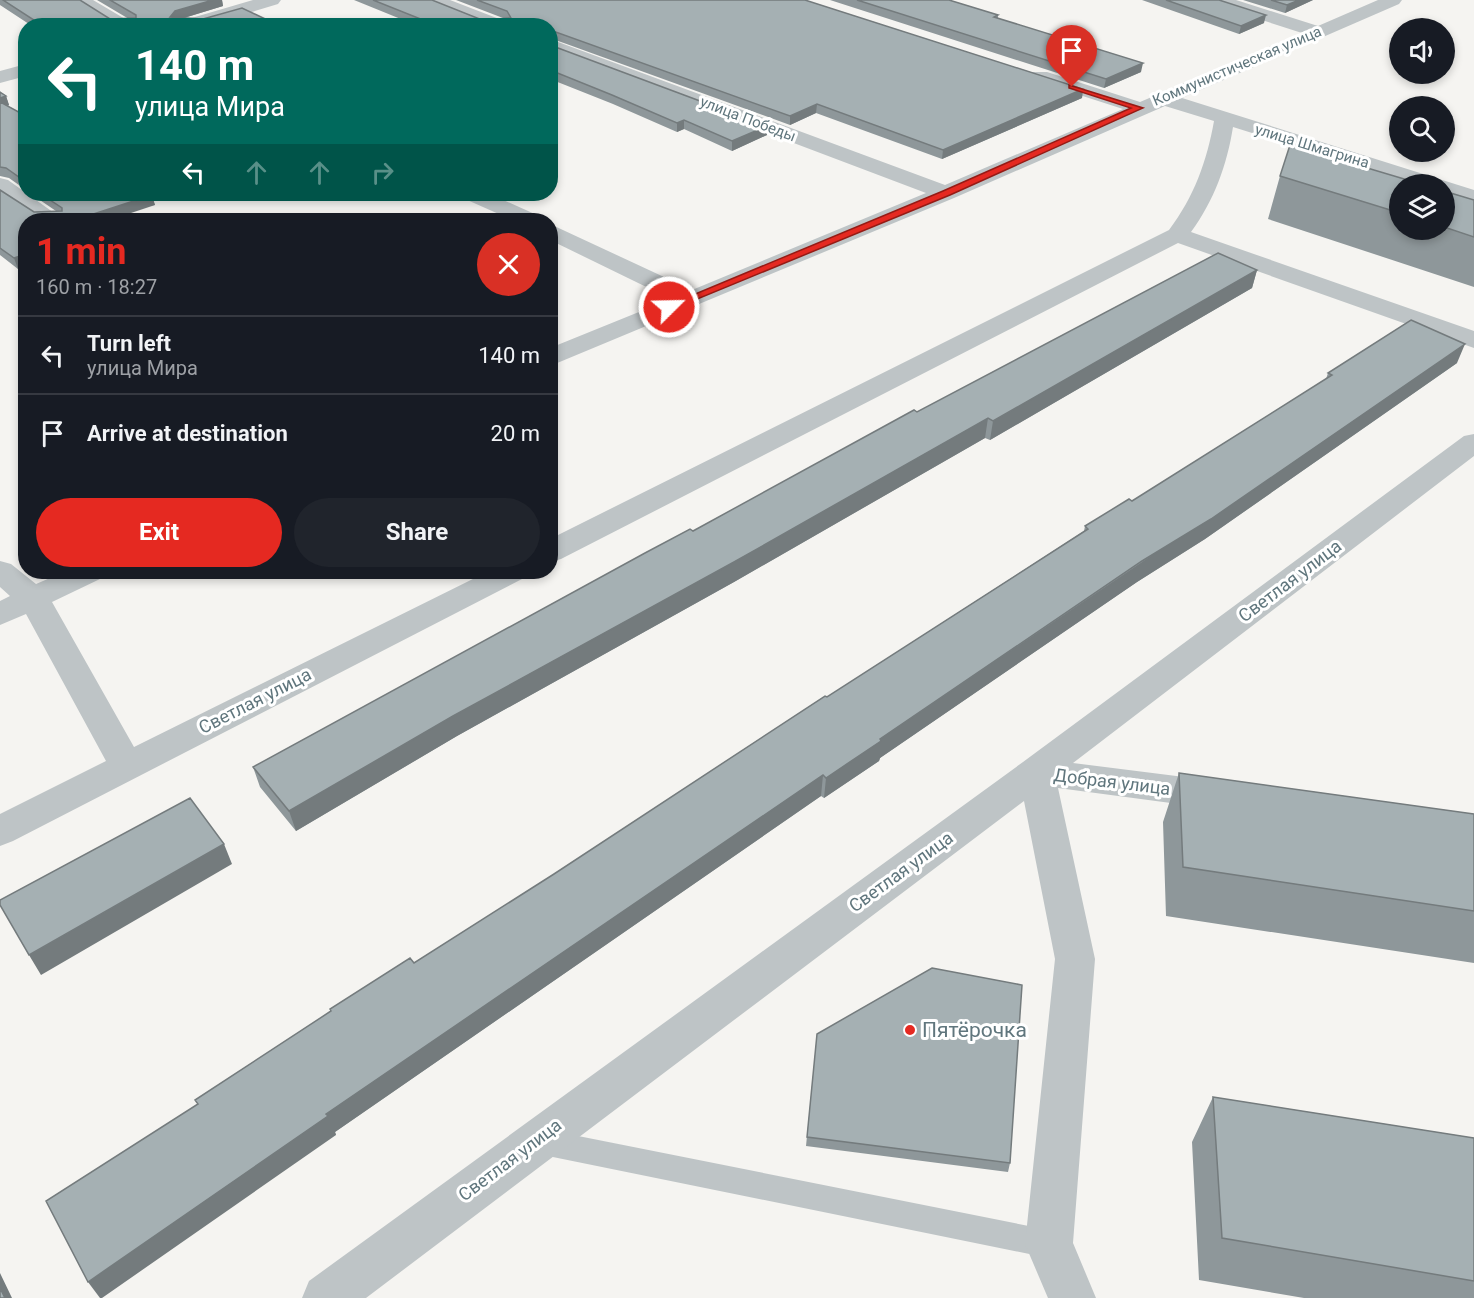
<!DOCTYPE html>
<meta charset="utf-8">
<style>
:root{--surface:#171b24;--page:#20242c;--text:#f1f3f6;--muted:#9ea1a6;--line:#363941;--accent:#e52921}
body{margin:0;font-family:Roboto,sans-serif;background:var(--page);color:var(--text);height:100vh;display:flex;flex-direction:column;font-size:22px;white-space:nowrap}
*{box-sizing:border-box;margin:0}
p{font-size:20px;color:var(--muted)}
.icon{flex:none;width:33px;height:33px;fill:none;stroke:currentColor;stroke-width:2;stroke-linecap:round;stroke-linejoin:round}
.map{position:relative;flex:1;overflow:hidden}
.drawer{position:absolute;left:18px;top:213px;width:540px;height:366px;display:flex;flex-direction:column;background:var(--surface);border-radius:24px;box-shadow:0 3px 9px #0003}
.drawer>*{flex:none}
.hud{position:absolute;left:18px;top:18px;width:540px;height:183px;border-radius:24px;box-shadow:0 3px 9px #0003;background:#00695c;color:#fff;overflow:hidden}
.fabs{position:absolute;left:1389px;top:18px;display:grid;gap:12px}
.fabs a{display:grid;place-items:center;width:66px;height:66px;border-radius:50%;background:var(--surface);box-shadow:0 3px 9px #0003;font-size:30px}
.pin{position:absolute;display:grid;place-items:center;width:51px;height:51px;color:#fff;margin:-62px -26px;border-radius:50% 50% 50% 0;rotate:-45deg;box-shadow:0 0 6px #0007}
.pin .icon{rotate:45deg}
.me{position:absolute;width:66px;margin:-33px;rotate:67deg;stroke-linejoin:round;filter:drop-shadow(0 0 4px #0008)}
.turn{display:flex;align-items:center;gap:21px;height:126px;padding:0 18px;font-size:27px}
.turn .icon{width:78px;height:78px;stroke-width:2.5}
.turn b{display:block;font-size:42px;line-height:51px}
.lanes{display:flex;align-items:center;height:57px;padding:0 18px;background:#0003;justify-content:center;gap:30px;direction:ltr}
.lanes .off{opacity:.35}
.round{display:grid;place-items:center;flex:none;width:63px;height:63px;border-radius:32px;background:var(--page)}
.overview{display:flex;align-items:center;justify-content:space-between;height:102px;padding:0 18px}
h1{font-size:36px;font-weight:700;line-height:45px;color:var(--accent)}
.button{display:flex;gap:12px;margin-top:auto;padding:12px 18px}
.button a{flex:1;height:69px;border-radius:36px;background:var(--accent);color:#fff;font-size:24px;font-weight:700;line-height:69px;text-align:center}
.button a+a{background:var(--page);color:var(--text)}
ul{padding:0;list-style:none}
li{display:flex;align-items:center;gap:18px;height:78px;padding:0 18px;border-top:2px solid var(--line)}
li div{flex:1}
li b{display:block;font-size:22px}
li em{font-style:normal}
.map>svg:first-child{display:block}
</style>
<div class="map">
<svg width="1474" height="1298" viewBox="0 0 1474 1298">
<rect width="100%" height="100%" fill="#f5f4f1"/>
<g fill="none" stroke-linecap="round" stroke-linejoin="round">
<!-- lane -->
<path fill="#bec4c6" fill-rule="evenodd" d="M 543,1129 L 1049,1230 L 1059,1234 L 1063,1244 L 1059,1254 L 1049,1258 L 543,1155 L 534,1151 L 530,1142 L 534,1133 Z"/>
<!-- street -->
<path fill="#bec4c6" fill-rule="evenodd" d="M 71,0 L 93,0 L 137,26 L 114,26 Z
M 253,0 L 281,0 L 278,4 L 205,26 L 175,26 L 178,22 Z
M 425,0 L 450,0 L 507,22 L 510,26 L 484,26 L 428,4 Z
M 1209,0 L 1236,0 L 1318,26 L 1378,0 L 1402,0 L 1399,4 L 1182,98 L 1474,190 L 1474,204 L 1444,195 L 1444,184 L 1414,184 L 1233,127 C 1227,165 1214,201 1191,232 L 1474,331 L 1474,348 L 1178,243 L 561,559 L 550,562 L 550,539 L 1169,230 C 1194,197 1207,161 1214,121 L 1165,106 L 954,198 L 550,366 L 550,348 L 671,299 L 550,240 L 550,224 L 692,290 L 926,193 L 550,51 L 550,39 L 945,185 L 1123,109 L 1033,80 L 1030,76 L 1033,72 L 1047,72 L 1140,102 L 1302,33 L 1212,4 Z
M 26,64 L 26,76 L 0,83 L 0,71 Z
M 0,178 L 8,180 L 64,220 L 39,220 L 0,195 Z
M 462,194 L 490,194 L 537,215 L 540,220 L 512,220 L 465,199 Z
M 1474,434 L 1474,456 L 1073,763 L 1216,781 L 1229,785 L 1234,795 L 1229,805 L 1216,809 L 1058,788 L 1095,959 L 1073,1243 L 1096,1298 L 1048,1298 L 1025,1244 L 1055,959 L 1024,801 L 366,1298 L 302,1298 L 309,1281 L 1023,762 L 1464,436 Z
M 0,561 L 11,564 L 36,584 L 64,572 L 104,572 L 100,579 L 52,602 L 134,747 L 487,572 L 527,572 L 522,579 L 13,841 L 0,846 L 0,814 L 106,761 L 26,614 L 0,625 L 0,601 L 10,596 L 0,587 Z"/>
</g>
<!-- wall -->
<path fill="#8e979a" d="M 0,0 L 80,0 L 110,19 L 129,19 L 97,0 L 222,0 L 223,6 L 184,18 L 280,26 L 32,26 L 0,5 Z
M 354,0 L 432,0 L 482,20 L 503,18 L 456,0 L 805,0 L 1083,89 L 1082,98 L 942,159 L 816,113 L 790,125 L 550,38 L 550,26 L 418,26 Z
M 830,0 L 949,0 L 998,15 L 998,18 L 1141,72 L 1104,88 Z
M 1142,0 L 1219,0 L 1264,23 L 1239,34 Z
M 1243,0 L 1313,0 L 1285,13 Z
M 550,45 L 767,126 L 767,135 L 732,151 L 684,129 L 677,132 L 613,104 L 550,79 Z
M 0,92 L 6,96 L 9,105 L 8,106 L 26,116 L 26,190 L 9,178 L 0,176 Z
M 1280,176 L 1400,184 L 1400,230 L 1444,230 L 1444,191 L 1474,200 L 1474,287 L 1268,219 Z
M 0,190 L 34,212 L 56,211 L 31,194 L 150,194 L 155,205 L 26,220 L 26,266 L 18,269 L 0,255 Z
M 1257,270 L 1252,288 L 990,440 L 985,438 L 734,582 L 457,736 L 296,831 L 260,787 L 253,767 L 693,531 L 917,412 Z
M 1457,363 L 1205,539 L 1137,582 L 880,758 L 879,761 L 824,798 L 821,796 L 335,1132 L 336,1135 L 197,1104 L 331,1011 L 330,1009 L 414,963 L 554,874 L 1084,531 L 1085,526 L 1132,501 L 1326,379 L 1328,373 Z
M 1179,773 L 1474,814 L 1474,963 L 1166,916 L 1163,822 Z
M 817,1034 L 1010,1163 L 1008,1172 L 806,1146 Z
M 1213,1097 L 1474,1138 L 1474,1298 L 1304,1298 L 1199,1280 L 1192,1142 Z"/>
<!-- shaded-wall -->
<path fill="#747b7d" d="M 213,0 L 222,0 L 223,6 L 177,20 L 170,17 L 175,11 Z
M 1299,0 L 1313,0 L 1285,13 L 1287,5 Z
M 1266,15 L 1264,23 L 1239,34 L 1241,26 Z
M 1143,63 L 1141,72 L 1104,88 L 1106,79 Z
M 1083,89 L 1082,98 L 942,159 L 943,150 Z
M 6,96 L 9,105 L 0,108 L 0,98 Z
M 817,104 L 816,113 L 790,125 L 790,116 Z
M 684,120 L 684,129 L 677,132 L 677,123 Z
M 767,126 L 767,135 L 732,151 L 732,141 Z
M 152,195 L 155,205 L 110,220 L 75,220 Z
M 26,254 L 26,266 L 18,269 L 14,258 Z
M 1257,270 L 1252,288 L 990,440 L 993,421 Z
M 1465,344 L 1457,363 L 1205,539 L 1137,582 L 880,758 L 879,761 L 824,798 L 826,778 L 880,739 Z
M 988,418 L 985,438 L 734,582 L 457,736 L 296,831 L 289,811 L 453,716 Z
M 823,775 L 821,796 L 335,1132 L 336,1135 L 102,1298 L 100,1298 L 88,1282 L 326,1114 Z
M 224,844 L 232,864 L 41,975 L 29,955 Z
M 0,1273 L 12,1298 L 5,1298 L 0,1288 Z"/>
<!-- building -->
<path fill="#a5b0b3" stroke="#747b7d" stroke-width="1.5" d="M 3,0 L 80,0 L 110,19 L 136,18 L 136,15 L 110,0 L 213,0 L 175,11 L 170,17 L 203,19 L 242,8 L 280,26 L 43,26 Z
M 373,0 L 432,0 L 482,20 L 511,18 L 507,11 L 477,0 L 805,0 L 1083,89 L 943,150 L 817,104 L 790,116 L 550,30 L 550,26 L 438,26 Z
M 857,0 L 949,0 L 998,15 L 994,17 L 1143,63 L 1106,79 Z
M 1166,0 L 1219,0 L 1266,15 L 1241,26 Z
M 1271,0 L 1299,0 L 1287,5 Z
M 550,45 L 767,126 L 732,141 L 684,120 L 677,123 L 612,95 L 550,70 Z
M 0,92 L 6,96 L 0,98 Z
M 0,102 L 26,116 L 26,182 L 6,168 L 0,167 Z
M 1290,145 L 1421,184 L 1400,184 L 1400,213 L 1280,176 Z
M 0,190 L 34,212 L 62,211 L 62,208 L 41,194 L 150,194 L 152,195 L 75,220 L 26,220 L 26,254 L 14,258 L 0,248 Z
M 1444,191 L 1474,200 L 1474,237 L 1444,227 Z
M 1218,253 L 1257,270 L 993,421 L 988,418 L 734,562 L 453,716 L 289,811 L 253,767 L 645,553 L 690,529 L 693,531 L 914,410 L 917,412 Z
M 1411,320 L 1465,344 L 1211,519 L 1142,561 L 880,739 L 881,741 L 826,778 L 823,775 L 326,1114 L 328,1116 L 88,1282 L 46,1201 L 198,1104 L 195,1100 L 331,1011 L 330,1009 L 410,958 L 414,963 L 554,874 L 825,696 L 827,697 L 1088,529 L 1085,526 L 1129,499 L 1132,501 L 1332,375 L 1328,373 Z
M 1179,773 L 1474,814 L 1474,911 L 1183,867 Z
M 190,798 L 224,844 L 29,955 L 0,905 L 0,900 Z
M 932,968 L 1022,985 L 1010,1163 L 807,1137 L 817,1034 Z
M 1213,1097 L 1474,1138 L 1474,1281 L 1222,1238 Z
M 0,1288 L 5,1298 L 0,1298 Z"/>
<!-- route -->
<path fill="#e52921" stroke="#951b15" stroke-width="1.5" d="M 1069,85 L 1143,108 L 950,195 L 673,309 L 664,307 L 943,191 L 1131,108 L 1069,88 Z"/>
<!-- markers -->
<circle fill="#e52921" stroke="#fff" stroke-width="2" cx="910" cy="1030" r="6"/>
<g text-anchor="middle" stroke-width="6" stroke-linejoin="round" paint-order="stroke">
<!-- far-street labels -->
<g font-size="15" fill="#60767d" stroke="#fff">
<text transform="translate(1237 66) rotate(-23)" y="5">Коммунистическая улица</text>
<text transform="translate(748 119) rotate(21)" y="5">улица Победы</text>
<text transform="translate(1312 146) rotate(17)" y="5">улица Шмагрина</text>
</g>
<!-- street labels -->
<g font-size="18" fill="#60767d" stroke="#fff">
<text transform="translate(1290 581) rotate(-37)" y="6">Светлая улица</text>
<text transform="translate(255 701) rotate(-27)" y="6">Светлая улица</text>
<text transform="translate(1112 782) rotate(7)" y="6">Добрая улица</text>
<text transform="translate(901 872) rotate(-36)" y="6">Светлая улица</text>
<text transform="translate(510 1160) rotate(-37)" y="6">Светлая улица</text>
</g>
<!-- near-poi labels -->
<g font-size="21" fill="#60767d" stroke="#fff" text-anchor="start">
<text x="922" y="1037">Пятёрочка</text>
</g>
</g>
</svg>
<div class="fabs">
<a><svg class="icon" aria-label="sound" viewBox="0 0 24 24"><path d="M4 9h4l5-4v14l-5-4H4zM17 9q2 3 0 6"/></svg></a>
<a><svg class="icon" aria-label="search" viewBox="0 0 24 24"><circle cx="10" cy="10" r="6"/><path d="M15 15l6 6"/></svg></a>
<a><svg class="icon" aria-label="layers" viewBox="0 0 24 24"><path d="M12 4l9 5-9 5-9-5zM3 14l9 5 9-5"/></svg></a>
</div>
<div class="pin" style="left:1072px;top:87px;background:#d93025"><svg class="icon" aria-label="arrive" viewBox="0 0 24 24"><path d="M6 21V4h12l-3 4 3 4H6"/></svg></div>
<svg class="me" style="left:669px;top:307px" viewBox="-20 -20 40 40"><circle r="17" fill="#e52921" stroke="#fff" stroke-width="3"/><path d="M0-11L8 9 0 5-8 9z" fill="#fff"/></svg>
<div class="hud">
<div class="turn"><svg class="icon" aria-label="left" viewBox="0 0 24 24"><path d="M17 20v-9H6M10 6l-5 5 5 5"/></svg><div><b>140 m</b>улица Мира</div></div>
<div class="lanes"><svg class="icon" aria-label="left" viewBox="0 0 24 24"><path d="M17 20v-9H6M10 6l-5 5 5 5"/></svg><svg class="icon off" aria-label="ahead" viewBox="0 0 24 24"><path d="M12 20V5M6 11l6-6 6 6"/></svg><svg class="icon off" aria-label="ahead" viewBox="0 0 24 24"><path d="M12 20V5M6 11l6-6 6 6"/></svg><svg class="icon off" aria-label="right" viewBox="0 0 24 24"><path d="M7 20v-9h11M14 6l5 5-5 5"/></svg></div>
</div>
<section class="drawer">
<div class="overview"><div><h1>1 min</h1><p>160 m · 18:27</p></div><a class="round" style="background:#d93025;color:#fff"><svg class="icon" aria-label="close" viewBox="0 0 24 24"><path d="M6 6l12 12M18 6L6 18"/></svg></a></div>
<ul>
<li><svg class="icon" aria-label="left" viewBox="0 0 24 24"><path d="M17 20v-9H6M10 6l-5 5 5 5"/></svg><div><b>Turn left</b><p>улица Мира</p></div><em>140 m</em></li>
<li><svg class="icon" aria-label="arrive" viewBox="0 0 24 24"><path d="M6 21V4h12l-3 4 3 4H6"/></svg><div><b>Arrive at destination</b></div><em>20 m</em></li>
</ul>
<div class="button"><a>Exit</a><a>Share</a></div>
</section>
</div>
